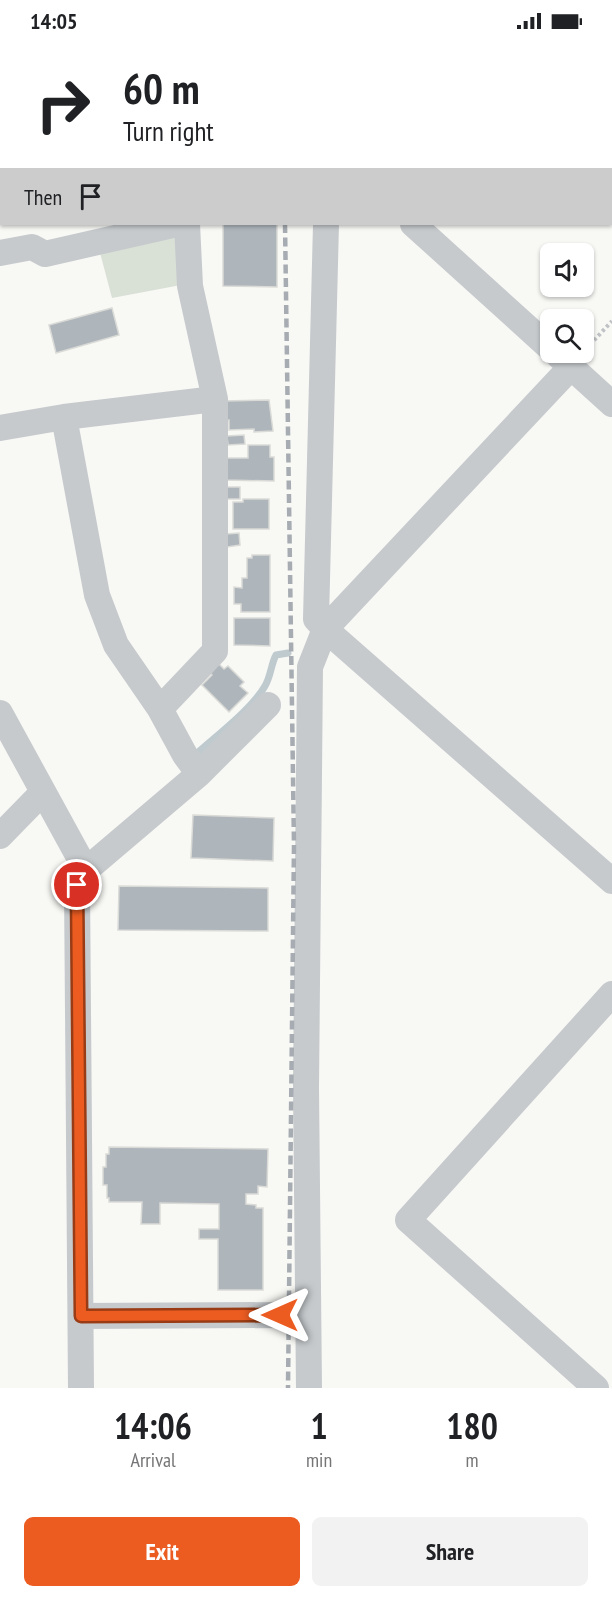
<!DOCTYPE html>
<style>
:root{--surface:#fff;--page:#f2f2f2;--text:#202124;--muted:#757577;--accent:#ec5c21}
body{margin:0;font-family:"PT Sans Narrow",sans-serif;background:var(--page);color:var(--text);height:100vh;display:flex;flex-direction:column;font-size:22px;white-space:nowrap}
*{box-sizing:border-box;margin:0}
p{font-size:20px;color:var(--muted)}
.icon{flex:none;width:33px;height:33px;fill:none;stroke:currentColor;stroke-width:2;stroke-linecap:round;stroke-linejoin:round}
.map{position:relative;height:1346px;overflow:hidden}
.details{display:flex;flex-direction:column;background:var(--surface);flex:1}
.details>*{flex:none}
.guide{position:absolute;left:0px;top:0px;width:612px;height:183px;box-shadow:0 2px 4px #0004;background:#fff;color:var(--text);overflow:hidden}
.tools{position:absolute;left:540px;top:201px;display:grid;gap:12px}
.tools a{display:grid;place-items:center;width:54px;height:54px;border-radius:9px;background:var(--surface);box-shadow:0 2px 4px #0004;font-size:30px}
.pin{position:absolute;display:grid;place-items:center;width:51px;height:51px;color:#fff;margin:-26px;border:3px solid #fff;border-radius:50%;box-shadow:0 2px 6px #0007}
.me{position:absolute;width:66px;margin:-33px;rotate:270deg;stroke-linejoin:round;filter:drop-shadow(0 0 4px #0008)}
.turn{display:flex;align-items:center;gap:21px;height:126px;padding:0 24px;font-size:27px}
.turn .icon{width:78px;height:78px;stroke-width:2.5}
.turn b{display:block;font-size:42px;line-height:51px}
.then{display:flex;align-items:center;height:57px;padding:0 24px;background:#0003;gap:12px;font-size:22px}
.eta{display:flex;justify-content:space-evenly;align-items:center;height:102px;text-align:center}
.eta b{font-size:36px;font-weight:800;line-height:42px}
.cta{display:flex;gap:12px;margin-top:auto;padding:12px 24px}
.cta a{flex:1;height:69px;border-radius:9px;background:var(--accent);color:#fff;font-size:24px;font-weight:800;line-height:69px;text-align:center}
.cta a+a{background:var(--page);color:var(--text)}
.status{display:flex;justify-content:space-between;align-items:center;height:42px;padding:0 30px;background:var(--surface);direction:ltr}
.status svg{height:16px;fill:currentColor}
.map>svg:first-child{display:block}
</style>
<div class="status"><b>14:05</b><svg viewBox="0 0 49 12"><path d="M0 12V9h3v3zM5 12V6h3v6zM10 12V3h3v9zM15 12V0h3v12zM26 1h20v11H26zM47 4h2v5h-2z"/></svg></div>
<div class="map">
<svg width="612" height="1346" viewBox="0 0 612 1346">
<rect width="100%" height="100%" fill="#f8f8f5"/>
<!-- green -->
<path fill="#d9e0d6" d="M 162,188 L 180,198 L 181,243 L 112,256 L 98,203 Z"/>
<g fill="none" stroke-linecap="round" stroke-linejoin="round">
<!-- stream -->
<path stroke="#bfcacf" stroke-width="7" d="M 195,713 C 216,694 252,667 265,644 C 271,634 271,622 276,613 L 288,611"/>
</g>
<!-- building -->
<path fill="#aeb6bc" stroke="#dadad7" stroke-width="1.5" d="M 223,182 L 277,182 L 277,245 L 223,244 Z
M 112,266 L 119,293 L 56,311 L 49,283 Z
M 269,358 L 273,389 L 254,390 L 254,387 L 229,388 L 229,378 L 226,379 L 225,359 Z
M 244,393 L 245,402 L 228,403 L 227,394 Z
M 248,403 L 270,403 L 270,415 L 274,415 L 274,439 L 225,438 L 225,416 L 248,416 Z
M 225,445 L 240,445 L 240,457 L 225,457 Z
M 243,457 L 269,457 L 269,487 L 233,487 L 233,460 L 243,460 Z
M 239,491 L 240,503 L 227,505 L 226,492 Z
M 252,513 L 270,513 L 270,570 L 241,570 L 241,562 L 234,562 L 234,545 L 242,546 L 242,536 L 247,536 L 247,516 L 252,516 Z
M 234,576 L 270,576 L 270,604 L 234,603 Z
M 218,621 L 224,627 L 228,624 L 244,640 L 240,644 L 248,651 L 229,670 L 202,643 L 212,633 L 209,629 Z
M 193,773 L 274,776 L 273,819 L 191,816 Z
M 119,844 L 268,846 L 268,889 L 118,888 Z
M 109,1105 L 268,1107 L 267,1145 L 258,1144 L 258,1152 L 246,1152 L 246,1162 L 256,1163 L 256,1166 L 263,1166 L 263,1248 L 218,1248 L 218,1197 L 199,1197 L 199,1187 L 219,1187 L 219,1162 L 160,1161 L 160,1182 L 141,1182 L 142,1160 L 109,1160 L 109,1156 L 107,1156 L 107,1143 L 103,1143 L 103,1125 L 106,1125 L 106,1112 L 109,1112 Z"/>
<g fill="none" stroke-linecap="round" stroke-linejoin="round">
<!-- path -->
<path stroke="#bfc2c4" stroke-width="4" stroke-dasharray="3 3" stroke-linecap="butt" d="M 586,307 L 612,279"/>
<!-- minor -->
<path stroke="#c6cacd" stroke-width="26" d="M 66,0 L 66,2
M 323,0 L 323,2
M 194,2 L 194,0
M 0,60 L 2,60
M 326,182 L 316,577 L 325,587 L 612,839
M 413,182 L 550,306
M 0,211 L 32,205 L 45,212 L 177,182
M 558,313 L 612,362
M 64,375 L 97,553 L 116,603 L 160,667 L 185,713 L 199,732 L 86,828 L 77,843 L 81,1346
M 0,386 L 64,375 L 215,357 L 190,244 L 187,182
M 160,667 L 215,609 L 215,357
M 0,671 L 86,828
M 199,732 L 268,663
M 0,794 L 43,750
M 81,1274 L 280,1273
M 309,1346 L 306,1046 L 310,625 L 325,587 L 571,325
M 596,1346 L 408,1178 L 612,952"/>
<!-- rail -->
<path stroke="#a6acb2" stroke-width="4.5" stroke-dasharray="9 4.5" stroke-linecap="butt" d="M 287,2 L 287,0
M 285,182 L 294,803 L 288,1346"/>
</g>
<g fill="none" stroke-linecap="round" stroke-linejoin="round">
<!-- route casing -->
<g stroke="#993c15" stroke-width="15">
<path id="route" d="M 77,843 L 81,1274 L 280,1273"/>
</g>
<!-- route -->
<use href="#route" stroke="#ec5c21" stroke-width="10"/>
</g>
</svg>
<div class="tools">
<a><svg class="icon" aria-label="sound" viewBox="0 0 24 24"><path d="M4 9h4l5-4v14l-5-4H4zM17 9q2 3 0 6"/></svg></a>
<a><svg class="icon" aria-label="search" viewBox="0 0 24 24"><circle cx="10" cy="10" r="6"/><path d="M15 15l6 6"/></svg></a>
</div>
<div class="pin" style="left:77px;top:843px;background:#d93025"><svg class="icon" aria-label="arrive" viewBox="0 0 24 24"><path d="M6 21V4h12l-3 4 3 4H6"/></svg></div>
<svg class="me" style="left:280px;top:1273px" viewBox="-20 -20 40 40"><path d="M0-17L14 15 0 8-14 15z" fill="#ec5c21" stroke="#fff" stroke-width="4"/></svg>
<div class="guide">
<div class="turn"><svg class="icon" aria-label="right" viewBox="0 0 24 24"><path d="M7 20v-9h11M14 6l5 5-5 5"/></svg><div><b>60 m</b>Turn right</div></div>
<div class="then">Then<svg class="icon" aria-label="arrive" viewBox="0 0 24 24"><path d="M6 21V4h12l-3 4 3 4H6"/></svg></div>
</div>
</div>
<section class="details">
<div class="eta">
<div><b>14:06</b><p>Arrival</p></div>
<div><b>1</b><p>min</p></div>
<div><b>180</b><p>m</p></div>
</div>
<div class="cta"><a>Exit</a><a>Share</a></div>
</section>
